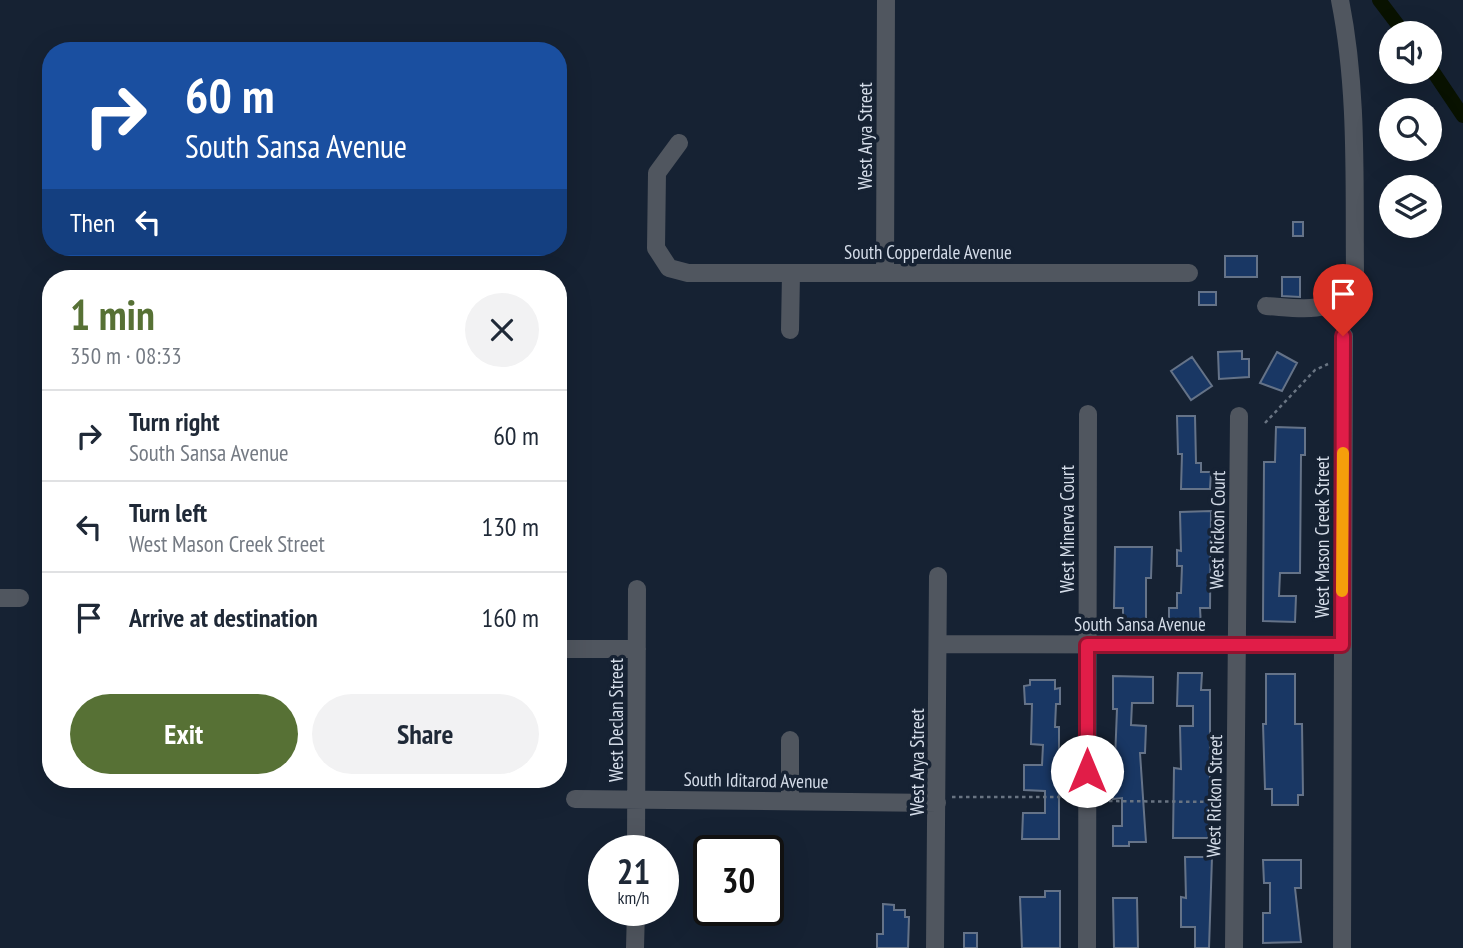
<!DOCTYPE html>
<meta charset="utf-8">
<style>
:root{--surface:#fff;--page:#f2f2f3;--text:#1f2937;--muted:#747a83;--line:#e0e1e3;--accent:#577135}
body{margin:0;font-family:"PT Sans Narrow",sans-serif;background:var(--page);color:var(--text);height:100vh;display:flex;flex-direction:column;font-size:26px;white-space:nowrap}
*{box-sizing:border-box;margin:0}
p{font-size:23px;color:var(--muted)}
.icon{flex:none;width:38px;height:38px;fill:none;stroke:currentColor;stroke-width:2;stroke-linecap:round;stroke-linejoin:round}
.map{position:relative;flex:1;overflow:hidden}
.sheet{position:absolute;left:42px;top:270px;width:525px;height:518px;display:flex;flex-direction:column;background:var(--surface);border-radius:28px;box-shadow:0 7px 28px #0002}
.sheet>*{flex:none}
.hud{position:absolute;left:42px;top:42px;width:525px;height:214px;border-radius:28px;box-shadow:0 7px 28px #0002;background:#1a4fa0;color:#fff;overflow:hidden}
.controls{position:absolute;left:1379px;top:21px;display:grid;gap:14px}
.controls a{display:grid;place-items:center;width:63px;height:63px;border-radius:50%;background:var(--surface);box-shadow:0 7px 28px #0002;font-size:35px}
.speed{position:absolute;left:588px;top:835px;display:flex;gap:14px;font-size:35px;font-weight:700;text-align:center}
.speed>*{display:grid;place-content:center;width:91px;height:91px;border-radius:50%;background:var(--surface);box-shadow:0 7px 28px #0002;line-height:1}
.speed small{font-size:18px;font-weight:400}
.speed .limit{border:4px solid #111;border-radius:10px;background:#fff;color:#111}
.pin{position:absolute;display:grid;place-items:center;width:60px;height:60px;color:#fff;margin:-72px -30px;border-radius:50% 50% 50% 0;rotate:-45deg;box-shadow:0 0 7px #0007}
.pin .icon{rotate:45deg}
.me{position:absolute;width:77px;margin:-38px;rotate:0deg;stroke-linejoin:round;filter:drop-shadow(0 0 5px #0008)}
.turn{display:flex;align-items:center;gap:24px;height:147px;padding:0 28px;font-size:32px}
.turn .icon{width:91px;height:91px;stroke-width:2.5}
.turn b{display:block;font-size:49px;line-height:60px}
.then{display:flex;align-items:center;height:66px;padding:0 28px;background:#0003;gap:14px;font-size:26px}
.round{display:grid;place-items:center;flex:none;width:74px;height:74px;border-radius:37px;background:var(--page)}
.overview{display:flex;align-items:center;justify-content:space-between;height:119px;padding:0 28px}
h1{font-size:42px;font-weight:600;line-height:52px;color:var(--accent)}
.action{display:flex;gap:14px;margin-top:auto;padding:14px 28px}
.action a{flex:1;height:80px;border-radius:42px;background:var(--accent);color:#fff;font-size:28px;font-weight:600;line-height:80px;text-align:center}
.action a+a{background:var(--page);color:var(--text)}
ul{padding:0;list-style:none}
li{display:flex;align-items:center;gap:21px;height:91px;padding:0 28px;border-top:2px solid var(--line)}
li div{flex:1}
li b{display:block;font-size:26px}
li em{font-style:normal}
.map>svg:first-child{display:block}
</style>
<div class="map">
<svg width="1463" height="948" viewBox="0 0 1463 948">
<rect width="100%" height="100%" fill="#162233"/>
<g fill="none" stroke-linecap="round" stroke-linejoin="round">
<!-- canal -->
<path stroke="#091200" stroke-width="14" d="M 1379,0 L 1404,33
M 1430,67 L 1463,116"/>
</g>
<!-- building -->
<path fill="#193764" stroke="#657388" stroke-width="2" d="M 1293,222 L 1303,222 L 1303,236 L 1293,236 Z
M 1225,256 L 1257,256 L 1257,277 L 1225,277 Z
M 1282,277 L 1300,277 L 1300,297 L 1282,296 Z
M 1199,292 L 1216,292 L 1216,305 L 1199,305 Z
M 1242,351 L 1242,359 L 1249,359 L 1249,377 L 1219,379 L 1218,352 Z
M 1277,352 L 1297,363 L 1282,391 L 1260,383 Z
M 1192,357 L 1212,386 L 1191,400 L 1171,371 Z
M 1177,416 L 1195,416 L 1196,463 L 1201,463 L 1201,472 L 1211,472 L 1210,489 L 1181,489 L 1182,454 L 1178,454 Z
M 1276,427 L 1305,428 L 1305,455 L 1301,455 L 1300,573 L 1280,573 L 1279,596 L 1296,596 L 1295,622 L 1263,621 L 1264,462 L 1275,462 Z
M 1211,511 L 1210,608 L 1200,608 L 1201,626 L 1178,626 L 1178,620 L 1169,620 L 1169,608 L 1177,608 L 1177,593 L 1181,593 L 1182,566 L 1177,566 L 1177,550 L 1181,551 L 1180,512 Z
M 1115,547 L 1152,547 L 1151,578 L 1146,578 L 1146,626 L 1123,626 L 1123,608 L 1114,608 Z
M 1178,673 L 1202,673 L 1201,690 L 1210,690 L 1210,838 L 1173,838 L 1174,768 L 1181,769 L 1180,726 L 1193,726 L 1193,706 L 1177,706 Z
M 1266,674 L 1295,674 L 1295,724 L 1302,724 L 1303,795 L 1298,795 L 1298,805 L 1272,805 L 1272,789 L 1265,789 L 1263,724 L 1266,724 Z
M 1113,676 L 1153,677 L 1153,703 L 1132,703 L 1131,725 L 1146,726 L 1145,753 L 1140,753 L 1146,842 L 1129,842 L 1129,846 L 1113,846 L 1113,826 L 1122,826 L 1122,798 L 1113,799 L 1112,760 L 1115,760 L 1117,709 L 1113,709 Z
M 1030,680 L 1055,680 L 1055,689 L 1060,688 L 1060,704 L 1056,704 L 1055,727 L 1059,727 L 1059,839 L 1022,839 L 1023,813 L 1045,813 L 1045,791 L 1024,790 L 1024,765 L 1042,765 L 1043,745 L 1031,744 L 1032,704 L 1025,704 L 1024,686 L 1030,685 Z
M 1185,857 L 1212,857 L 1209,948 L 1195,948 L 1195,927 L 1181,927 L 1181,897 L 1186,898 Z
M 1263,860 L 1301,860 L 1301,888 L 1295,888 L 1301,942 L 1263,943 L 1263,913 L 1270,913 L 1270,883 L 1264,883 Z
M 1045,891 L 1060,891 L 1060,948 L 1022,948 L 1020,897 L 1045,897 Z
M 1113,898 L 1137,898 L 1138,948 L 1114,948 Z
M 883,904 L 894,905 L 894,910 L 905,910 L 905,917 L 909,917 L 908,948 L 877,948 L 877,934 L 883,934 Z
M 964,933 L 977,933 L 977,948 L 964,948 Z"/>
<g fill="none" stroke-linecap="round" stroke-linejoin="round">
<!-- path -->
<path stroke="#697482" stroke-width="2.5" stroke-dasharray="3.5 3.5" stroke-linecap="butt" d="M 1265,423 L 1315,370 L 1328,364
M 952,797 L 1071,797
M 1102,801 L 1221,802"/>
<!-- minor -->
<path stroke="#50565f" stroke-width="18" d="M 679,143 L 657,173 L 656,248 L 669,268 L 688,273 L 1189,273
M 885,273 L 886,0
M 1266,306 C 1290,307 1329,315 1346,293 C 1350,287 1352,278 1355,272 C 1354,181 1358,90 1340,0
M 790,330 L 791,273
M 0,598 L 20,598
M 938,644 L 1342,645
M 558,649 L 637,649
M 790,740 L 790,801
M 575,799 L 937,803
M 636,850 L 637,589
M 635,948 L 636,910
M 935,948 L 938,576
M 1087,948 L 1088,414
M 1234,948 L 1239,416
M 1342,948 L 1344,336"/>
</g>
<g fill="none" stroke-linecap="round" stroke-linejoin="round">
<!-- route casing -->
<g stroke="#92132f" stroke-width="18">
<path id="route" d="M 1087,771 L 1087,645 L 1342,645 L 1343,336"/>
</g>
<!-- route -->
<use href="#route" stroke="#e11d48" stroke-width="12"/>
<!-- slow -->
<path stroke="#f59e0b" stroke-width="12" d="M 1342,591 L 1343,453"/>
</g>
<g text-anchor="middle" stroke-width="7" stroke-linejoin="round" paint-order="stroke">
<!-- street labels -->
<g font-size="19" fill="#d4dce8" stroke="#162233">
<text transform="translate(865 136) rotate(-90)" y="7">West Arya Street</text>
<text x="928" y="259">South Copperdale Avenue</text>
<text transform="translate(1067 529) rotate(-90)" y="7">West Minerva Court</text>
<text transform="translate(1217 530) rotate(-89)" y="7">West Rickon Court</text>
<text transform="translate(1322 537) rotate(-90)" y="7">West Mason Creek Street</text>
<text x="1140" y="631">South Sansa Avenue</text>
<text transform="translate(616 720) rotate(-90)" y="7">West Declan Street</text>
<text transform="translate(917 762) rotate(-90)" y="7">West Arya Street</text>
<text transform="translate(756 780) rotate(1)" y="7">South Iditarod Avenue</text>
<text transform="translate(1214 796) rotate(-89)" y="7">West Rickon Street</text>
</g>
</g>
</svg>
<div class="controls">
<a><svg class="icon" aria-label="sound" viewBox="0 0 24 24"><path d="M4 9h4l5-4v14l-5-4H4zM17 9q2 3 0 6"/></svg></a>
<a><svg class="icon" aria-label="search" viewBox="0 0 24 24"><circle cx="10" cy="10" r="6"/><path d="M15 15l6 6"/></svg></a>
<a><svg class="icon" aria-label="layers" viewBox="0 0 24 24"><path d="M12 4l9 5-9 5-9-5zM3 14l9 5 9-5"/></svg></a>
</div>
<div class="speed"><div>21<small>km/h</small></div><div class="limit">30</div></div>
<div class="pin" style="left:1343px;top:336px;background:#d93025"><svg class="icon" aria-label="arrive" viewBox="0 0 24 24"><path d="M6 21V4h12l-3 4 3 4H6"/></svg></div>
<svg class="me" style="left:1087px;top:771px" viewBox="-20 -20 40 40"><circle r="19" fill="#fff"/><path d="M0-13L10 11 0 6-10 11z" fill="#e11d48"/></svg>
<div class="hud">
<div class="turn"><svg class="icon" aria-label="right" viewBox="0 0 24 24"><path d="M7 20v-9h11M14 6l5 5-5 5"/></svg><div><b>60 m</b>South Sansa Avenue</div></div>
<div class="then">Then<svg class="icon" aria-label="left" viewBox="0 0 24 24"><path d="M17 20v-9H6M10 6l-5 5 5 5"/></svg></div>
</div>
<section class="sheet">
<div class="overview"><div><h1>1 min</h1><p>350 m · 08:33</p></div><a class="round"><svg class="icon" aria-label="close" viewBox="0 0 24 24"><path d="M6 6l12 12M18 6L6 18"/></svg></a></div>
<ul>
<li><svg class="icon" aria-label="right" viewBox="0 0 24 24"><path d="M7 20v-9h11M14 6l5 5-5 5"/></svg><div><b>Turn right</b><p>South Sansa Avenue</p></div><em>60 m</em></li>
<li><svg class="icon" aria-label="left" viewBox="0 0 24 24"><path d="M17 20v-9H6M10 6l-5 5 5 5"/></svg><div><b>Turn left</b><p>West Mason Creek Street</p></div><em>130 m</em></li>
<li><svg class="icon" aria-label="arrive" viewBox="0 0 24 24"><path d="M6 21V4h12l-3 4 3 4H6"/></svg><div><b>Arrive at destination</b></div><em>160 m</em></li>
</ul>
<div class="action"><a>Exit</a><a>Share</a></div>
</section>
</div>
